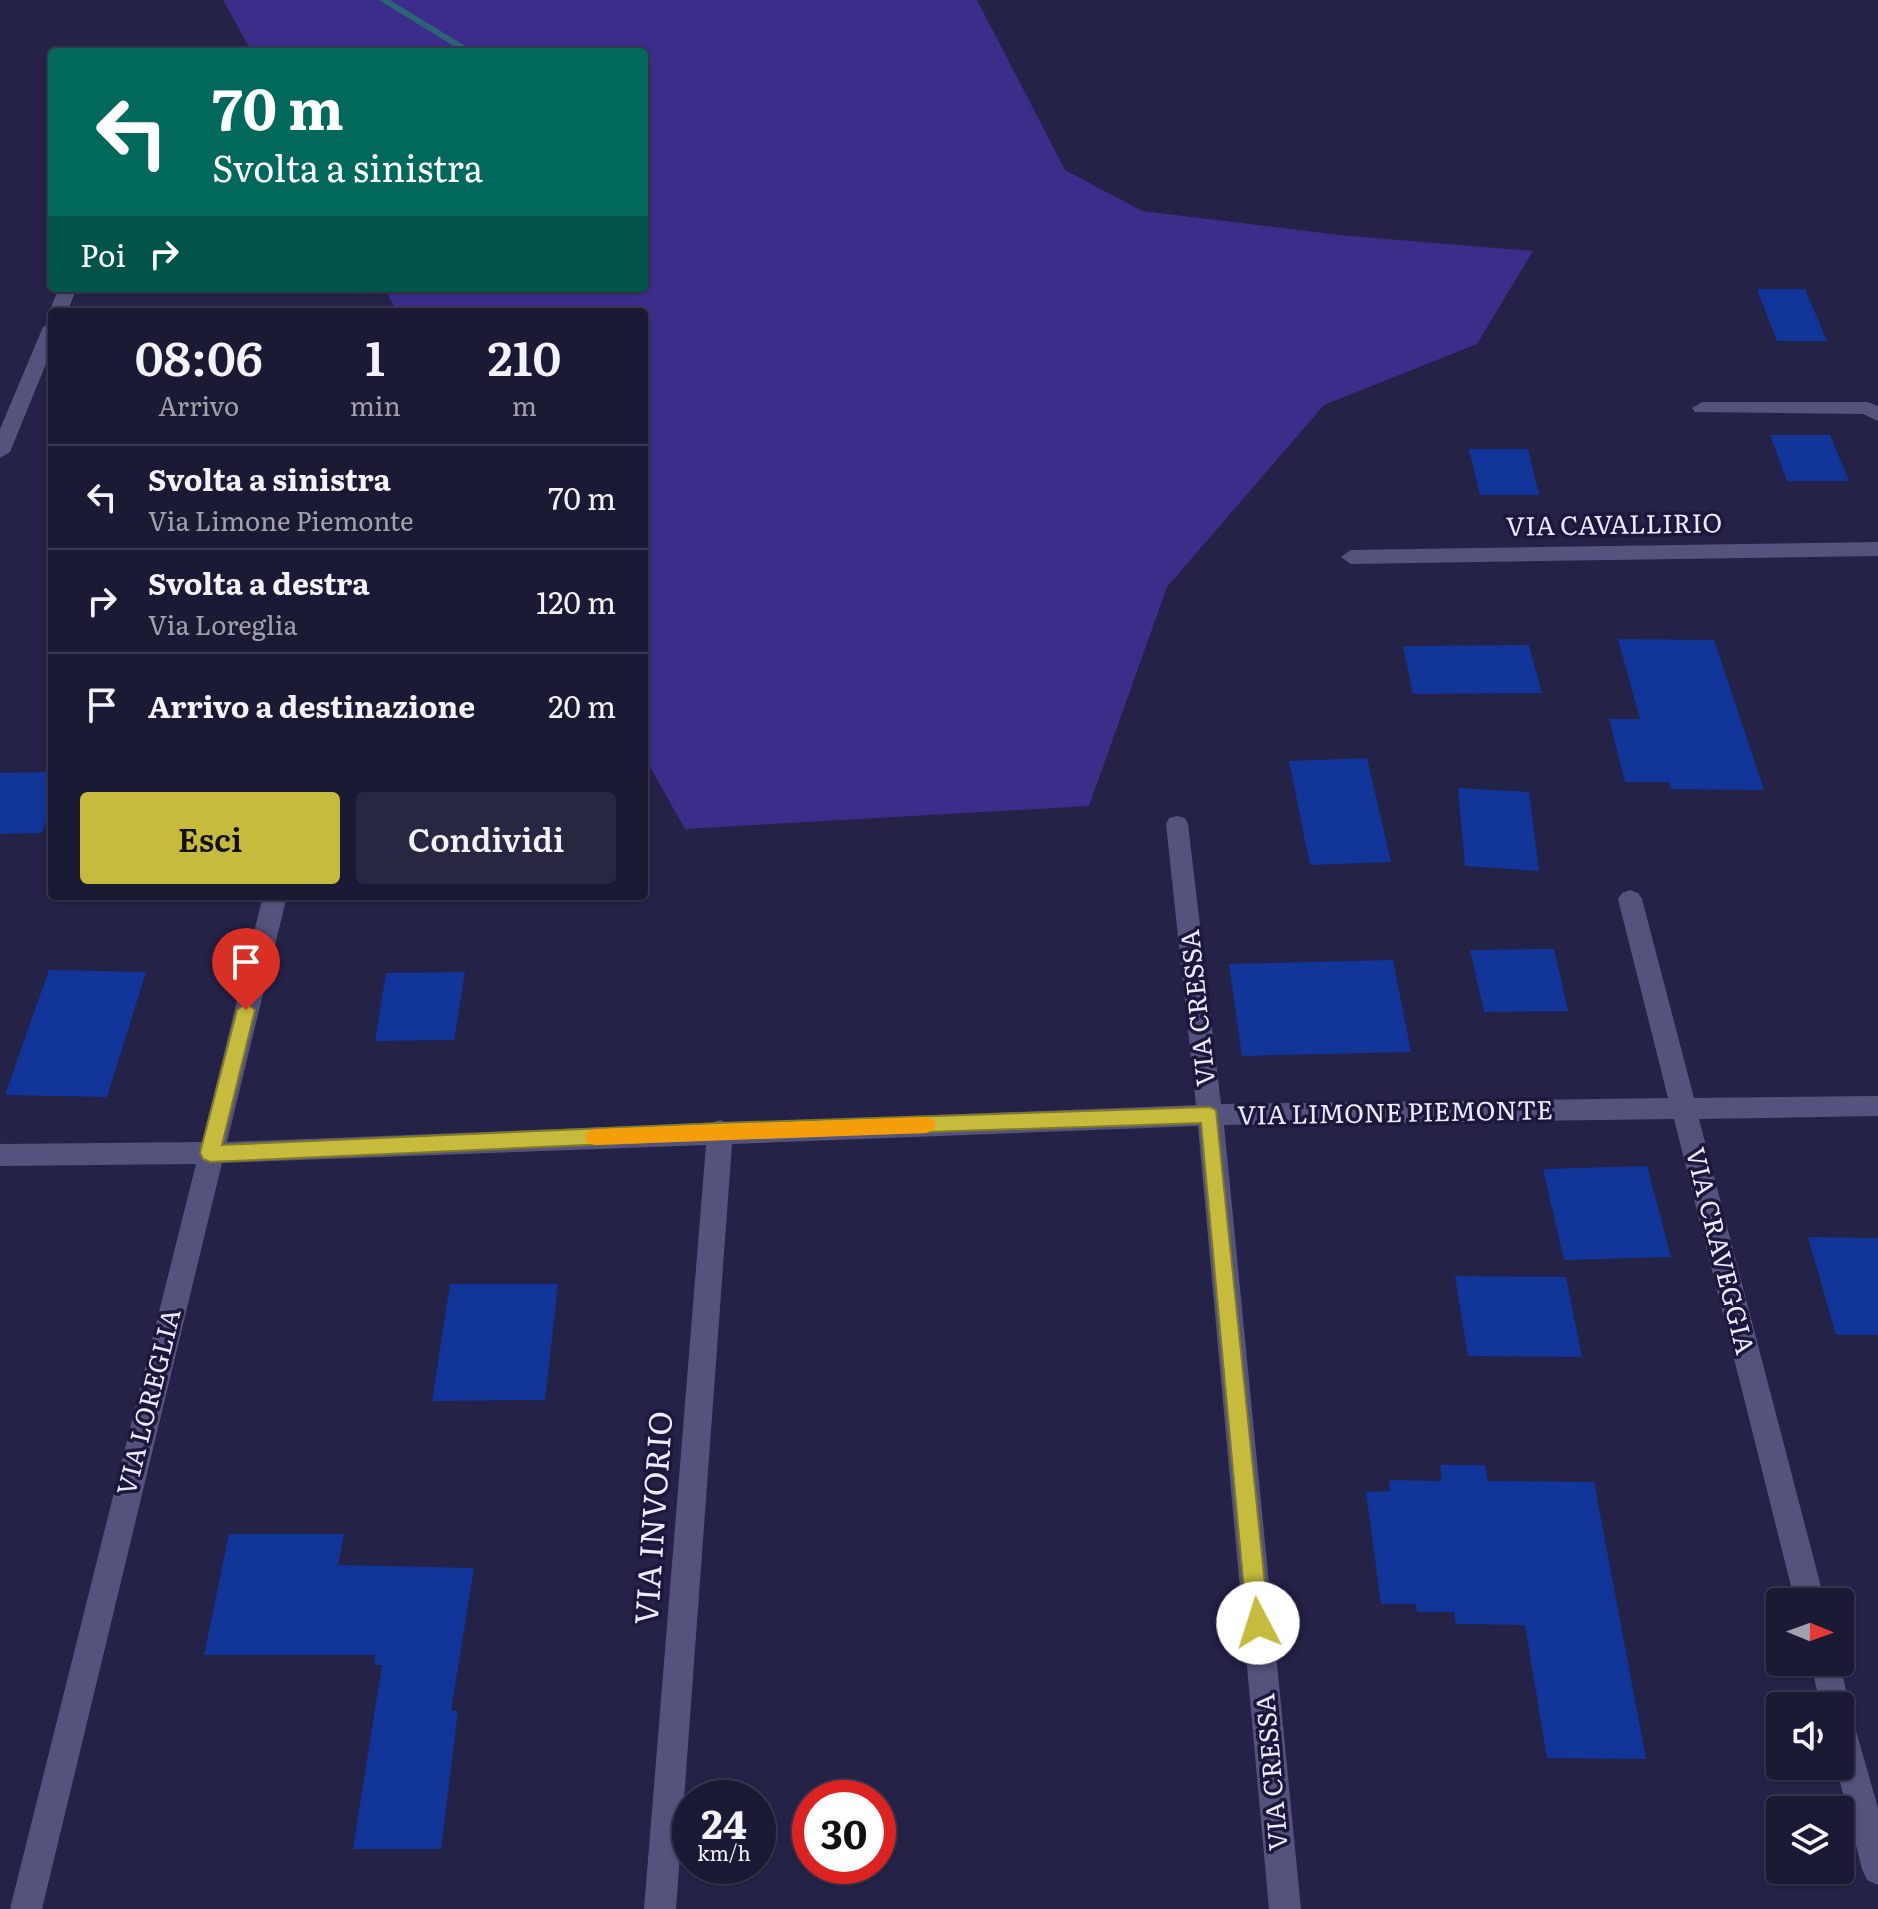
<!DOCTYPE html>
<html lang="it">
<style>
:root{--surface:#1b1a35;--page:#282741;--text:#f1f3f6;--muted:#a0a1ad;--line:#393850;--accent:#c6bb3c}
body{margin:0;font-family:Literata,serif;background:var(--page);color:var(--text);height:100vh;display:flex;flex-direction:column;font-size:30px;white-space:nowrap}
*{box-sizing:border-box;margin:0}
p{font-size:26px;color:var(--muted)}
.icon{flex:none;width:44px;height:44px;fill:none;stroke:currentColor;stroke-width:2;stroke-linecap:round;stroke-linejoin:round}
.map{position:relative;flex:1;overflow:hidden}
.panel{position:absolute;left:48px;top:308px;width:600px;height:592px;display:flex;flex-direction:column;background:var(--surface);border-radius:8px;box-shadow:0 2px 6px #0004,0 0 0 2px var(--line)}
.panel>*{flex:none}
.top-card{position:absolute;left:48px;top:48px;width:600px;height:244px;border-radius:8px;box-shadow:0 2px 6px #0004,0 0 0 2px var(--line);background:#00695c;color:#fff;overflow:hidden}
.needle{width:52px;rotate:91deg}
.fabs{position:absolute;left:1766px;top:1588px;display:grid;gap:16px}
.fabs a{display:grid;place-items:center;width:88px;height:88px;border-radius:8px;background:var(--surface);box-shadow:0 2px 6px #0004,0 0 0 2px var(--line);font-size:40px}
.speed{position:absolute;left:672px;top:1780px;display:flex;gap:16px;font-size:40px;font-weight:700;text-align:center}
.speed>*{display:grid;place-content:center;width:104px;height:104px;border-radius:50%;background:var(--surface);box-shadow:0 2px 6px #0004,0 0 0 2px var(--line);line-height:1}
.speed small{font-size:20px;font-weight:400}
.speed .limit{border:12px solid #d22;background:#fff;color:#111}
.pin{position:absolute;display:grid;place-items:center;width:68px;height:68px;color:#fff;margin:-82px -34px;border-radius:50% 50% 50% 0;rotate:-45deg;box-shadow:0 0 8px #0007}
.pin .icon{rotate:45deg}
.me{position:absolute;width:88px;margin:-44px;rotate:355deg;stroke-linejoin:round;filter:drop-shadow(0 0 6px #0008)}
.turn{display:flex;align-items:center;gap:28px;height:168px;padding:0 32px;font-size:36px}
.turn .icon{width:104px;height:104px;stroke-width:2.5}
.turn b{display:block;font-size:56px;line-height:68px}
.then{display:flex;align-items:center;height:76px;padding:0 32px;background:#0003;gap:16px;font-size:30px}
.eta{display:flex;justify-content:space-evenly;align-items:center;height:136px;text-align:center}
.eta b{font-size:48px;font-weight:600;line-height:56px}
.action{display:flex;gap:16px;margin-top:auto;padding:16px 32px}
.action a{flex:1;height:92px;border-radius:8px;background:var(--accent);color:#111;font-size:32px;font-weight:600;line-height:92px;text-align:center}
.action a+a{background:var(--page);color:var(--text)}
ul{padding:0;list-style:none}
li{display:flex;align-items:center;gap:24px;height:104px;padding:0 32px;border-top:2px solid var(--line)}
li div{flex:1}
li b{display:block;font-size:30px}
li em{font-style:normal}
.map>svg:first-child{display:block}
</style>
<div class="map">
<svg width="1878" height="1909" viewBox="0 0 1878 1909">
<rect width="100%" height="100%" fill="#242247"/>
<!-- green -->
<path fill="#3d2d8a" d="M 223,0 L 977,0 L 1065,170 L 1142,211 L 1339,235 L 1533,251 L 1477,344 L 1324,405 L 1167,587 L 1089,806 L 685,829 L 644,756 L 644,312 L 397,312 L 384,288 L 644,288 L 644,52 L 252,52 Z"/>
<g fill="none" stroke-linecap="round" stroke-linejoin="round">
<!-- stream -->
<path fill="#2b6377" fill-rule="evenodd" d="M 379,0 L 390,0 L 465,46 L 457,48 Z"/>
</g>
<!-- building -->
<path fill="#113599" d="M 1757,289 L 1805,289 L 1827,341 L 1777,341 Z
M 1770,435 L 1830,435 L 1849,481 L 1787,481 Z
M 1469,449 L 1528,449 L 1539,495 L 1480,495 Z
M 1618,639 L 1714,640 L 1764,790 L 1671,789 L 1669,782 L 1625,782 L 1609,719 L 1640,719 Z
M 1529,645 L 1542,693 L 1413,694 L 1403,646 Z
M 1367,758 L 1391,862 L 1310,865 L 1289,761 Z
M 52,772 L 52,803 L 42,833 L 0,834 L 0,773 Z
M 1458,788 L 1529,792 L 1539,871 L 1465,866 Z
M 1554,949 L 1568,1011 L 1484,1012 L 1470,950 Z
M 1393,960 L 1411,1052 L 1242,1056 L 1229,964 Z
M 49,970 L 146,972 L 107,1097 L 5,1095 Z
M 465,972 L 454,1040 L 375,1041 L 386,973 Z
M 1647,1166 L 1671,1257 L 1564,1260 L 1543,1169 Z
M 1808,1237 L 1878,1238 L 1878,1335 L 1836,1335 Z
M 1455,1276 L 1566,1277 L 1582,1357 L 1468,1356 Z
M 450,1284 L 558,1284 L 545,1400 L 432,1401 Z
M 1440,1465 L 1485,1465 L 1488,1481 L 1594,1482 L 1646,1759 L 1547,1758 L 1525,1625 L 1456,1624 L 1454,1612 L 1417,1612 L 1416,1604 L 1381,1604 L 1366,1492 L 1390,1491 L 1389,1480 L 1442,1481 Z
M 229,1534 L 344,1534 L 338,1565 L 474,1568 L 451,1711 L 458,1711 L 441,1849 L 353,1849 L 382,1665 L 374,1665 L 375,1655 L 204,1655 Z"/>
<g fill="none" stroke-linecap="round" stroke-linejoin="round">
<!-- street -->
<path fill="#54537d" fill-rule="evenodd" d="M 59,288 L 77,288 L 67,312 L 52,312 L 52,316 L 49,312 Z
M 52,321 L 52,349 L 10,452 L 0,458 L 0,429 L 43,327 Z
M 1702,402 L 1867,402 L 1878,406 L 1878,421 L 1863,414 L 1695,412 L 1692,408 Z
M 1878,542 L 1878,556 L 1351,564 L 1341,557 L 1351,550 Z
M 1177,816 L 1185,818 L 1188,824 L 1221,1104 L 1668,1098 L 1618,899 L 1622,893 L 1630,890 L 1638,893 L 1642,899 L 1694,1098 L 1878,1096 L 1878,1116 L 1699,1119 L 1825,1602 L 1795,1602 L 1674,1119 L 1224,1125 L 1301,1909 L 1269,1909 L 1198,1126 L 732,1144 L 676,1909 L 644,1909 L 706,1145 L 222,1163 L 42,1909 L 10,1909 L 196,1164 L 0,1166 L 0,1144 L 202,1142 L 263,896 L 287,896 L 227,1142 L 711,1123 L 720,1120 L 727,1123 L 1196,1105 L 1166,824 L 1169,818 Z
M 1810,1662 L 1840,1662 L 1850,1710 L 1878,1808 L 1878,1885 L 1867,1880 L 1862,1869 L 1836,1766 L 1840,1766 L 1840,1706 L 1821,1706 Z"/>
</g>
<!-- route -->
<path fill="#c6bb3c" stroke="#817a27" stroke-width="2" d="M 246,1003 L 255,1010 L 222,1145 L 720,1123 L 1210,1107 L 1216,1110 L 1269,1623 L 1266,1631 L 1258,1634 L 1250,1631 L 1247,1623 L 1201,1123 L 720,1139 L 210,1162 L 203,1159 L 200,1153 L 237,1010 Z"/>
<!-- slow -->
<path fill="#f59e0b" d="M 926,1117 L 933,1119 L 936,1125 L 933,1130 L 926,1133 L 595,1145 L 588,1143 L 585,1137 L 588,1131 L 595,1129 Z"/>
<g text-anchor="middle" stroke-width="7" stroke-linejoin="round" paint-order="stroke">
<!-- street labels -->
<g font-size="26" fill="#eaebff" stroke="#1b183c">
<text transform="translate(1614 525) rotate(-1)" y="9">VIA CAVALLIRIO</text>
<text transform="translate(1198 1008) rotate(-96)" y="9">VIA CRESSA</text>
<text transform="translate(1395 1113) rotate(-1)" y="9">VIA LIMONE PIEMONTE</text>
<text transform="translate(1720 1251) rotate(76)" y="9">VIA CRAVEGGIA</text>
<text transform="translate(149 1402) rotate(-76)" y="9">VIA LOREGLIA</text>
<text transform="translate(1272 1772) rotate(-95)" y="9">VIA CRESSA</text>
</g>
<!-- near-street labels -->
<g font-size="32" fill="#eaebff" stroke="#1b183c">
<text transform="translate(654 1518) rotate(-86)" y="11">VIA INVORIO</text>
</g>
</g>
</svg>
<div class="fabs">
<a><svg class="needle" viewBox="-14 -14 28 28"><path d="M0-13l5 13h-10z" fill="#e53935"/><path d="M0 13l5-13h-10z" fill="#a0a1ad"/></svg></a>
<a><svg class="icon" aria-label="sound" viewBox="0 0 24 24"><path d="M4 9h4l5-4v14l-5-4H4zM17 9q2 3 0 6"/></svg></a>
<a><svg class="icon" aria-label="layers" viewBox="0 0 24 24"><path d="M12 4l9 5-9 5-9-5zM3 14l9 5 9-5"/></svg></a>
</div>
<div class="speed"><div>24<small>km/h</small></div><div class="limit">30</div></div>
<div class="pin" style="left:246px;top:1010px;background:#d93025"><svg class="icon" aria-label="arrive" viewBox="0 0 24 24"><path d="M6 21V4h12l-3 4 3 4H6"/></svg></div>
<svg class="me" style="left:1258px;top:1623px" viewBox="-20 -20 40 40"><circle r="19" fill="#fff"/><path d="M0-13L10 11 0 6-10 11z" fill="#c6bb3c"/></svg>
<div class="top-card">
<div class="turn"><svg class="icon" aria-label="left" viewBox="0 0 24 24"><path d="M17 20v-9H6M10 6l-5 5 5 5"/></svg><div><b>70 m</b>Svolta a sinistra</div></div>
<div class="then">Poi<svg class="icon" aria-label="right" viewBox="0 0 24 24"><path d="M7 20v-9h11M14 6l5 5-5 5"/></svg></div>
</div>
<section class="panel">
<div class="eta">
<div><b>08:06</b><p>Arrivo</p></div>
<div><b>1</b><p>min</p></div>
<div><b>210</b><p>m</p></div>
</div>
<ul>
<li><svg class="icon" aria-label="left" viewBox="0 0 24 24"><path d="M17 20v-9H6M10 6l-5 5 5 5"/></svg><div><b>Svolta a sinistra</b><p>Via Limone Piemonte</p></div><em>70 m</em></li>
<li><svg class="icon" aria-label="right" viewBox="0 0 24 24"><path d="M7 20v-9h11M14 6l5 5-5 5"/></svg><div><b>Svolta a destra</b><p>Via Loreglia</p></div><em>120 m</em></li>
<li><svg class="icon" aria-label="arrive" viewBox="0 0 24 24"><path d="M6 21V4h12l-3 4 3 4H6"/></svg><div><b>Arrivo a destinazione</b></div><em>20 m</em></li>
</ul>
<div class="action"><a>Esci</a><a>Condividi</a></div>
</section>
</div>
